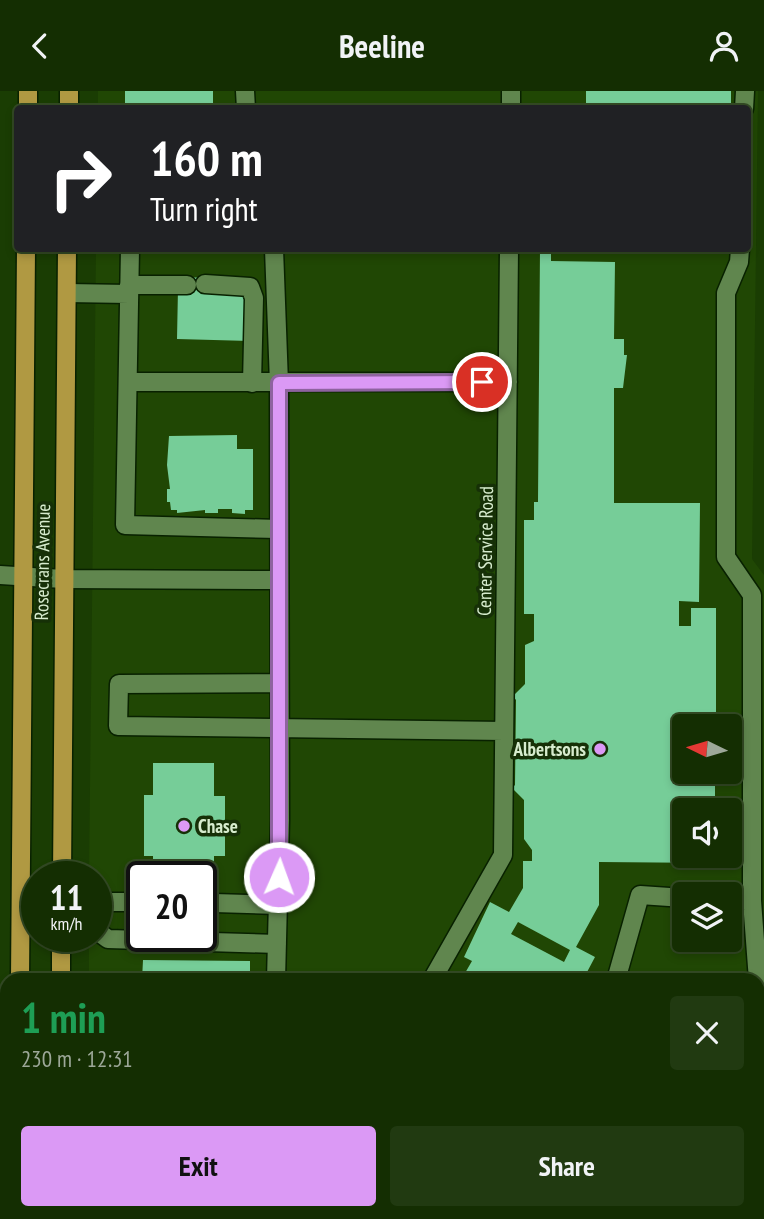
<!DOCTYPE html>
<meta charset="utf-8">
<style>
:root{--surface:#142e02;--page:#213a11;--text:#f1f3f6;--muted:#9da899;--line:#334a24;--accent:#db99f5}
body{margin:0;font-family:"PT Sans Narrow",sans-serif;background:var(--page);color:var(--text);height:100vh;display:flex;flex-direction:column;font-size:26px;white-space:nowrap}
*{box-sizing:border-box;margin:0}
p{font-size:23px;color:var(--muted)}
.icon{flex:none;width:38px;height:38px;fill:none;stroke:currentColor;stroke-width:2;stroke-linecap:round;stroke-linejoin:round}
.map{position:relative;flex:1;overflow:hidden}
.details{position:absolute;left:0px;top:882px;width:765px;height:247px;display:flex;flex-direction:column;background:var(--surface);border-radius:21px 21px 0 0;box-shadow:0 4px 10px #0003,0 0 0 2px var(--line)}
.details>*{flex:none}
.banner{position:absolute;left:14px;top:14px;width:737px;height:147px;border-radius:7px;box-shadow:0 4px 10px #0003,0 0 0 2px var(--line);background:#202124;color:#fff;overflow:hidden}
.needle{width:46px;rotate:275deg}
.fabs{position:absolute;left:672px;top:623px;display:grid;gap:14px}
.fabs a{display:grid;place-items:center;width:70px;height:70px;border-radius:7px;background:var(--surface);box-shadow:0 4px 10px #0003,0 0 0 2px var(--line);font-size:35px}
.speed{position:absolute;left:21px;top:770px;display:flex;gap:14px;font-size:35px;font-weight:700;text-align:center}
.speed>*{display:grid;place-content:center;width:91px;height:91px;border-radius:50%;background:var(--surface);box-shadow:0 4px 10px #0003,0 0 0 2px var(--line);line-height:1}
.speed small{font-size:18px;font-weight:400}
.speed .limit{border:4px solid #111;border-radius:10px;background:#fff;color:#111}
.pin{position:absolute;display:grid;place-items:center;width:60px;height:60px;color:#fff;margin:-30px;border:4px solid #fff;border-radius:50%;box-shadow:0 2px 7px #0007}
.me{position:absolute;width:77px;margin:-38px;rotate:2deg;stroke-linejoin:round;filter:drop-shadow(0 0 5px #0008)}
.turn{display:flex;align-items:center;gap:24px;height:147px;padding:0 21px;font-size:32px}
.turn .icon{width:91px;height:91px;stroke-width:2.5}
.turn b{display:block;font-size:49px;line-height:60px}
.round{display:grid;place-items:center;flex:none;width:74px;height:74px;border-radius:7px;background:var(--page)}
.headline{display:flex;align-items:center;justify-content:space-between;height:119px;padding:0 21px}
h1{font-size:42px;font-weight:600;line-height:52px;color:#1e9e55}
.action{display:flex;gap:14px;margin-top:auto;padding:14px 21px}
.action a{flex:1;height:80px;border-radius:7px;background:var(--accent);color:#111;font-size:28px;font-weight:600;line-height:80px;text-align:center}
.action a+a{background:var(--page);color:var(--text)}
header{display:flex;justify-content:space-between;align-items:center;height:91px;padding:0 21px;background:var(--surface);font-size:32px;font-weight:600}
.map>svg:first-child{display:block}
</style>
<header><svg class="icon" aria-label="back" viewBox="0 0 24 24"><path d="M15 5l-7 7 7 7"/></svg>Beeline<svg class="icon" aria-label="person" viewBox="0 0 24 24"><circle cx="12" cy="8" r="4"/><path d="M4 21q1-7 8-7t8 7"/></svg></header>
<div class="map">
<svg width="764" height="1128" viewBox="0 0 764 1128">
<rect width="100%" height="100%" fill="#1a3d03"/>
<!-- built -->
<path fill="#204704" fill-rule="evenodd" d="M 98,0 L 758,0 L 752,468 L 764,484 L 764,1128 L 87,1128 L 87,1122 L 758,1122 L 758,889 L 89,889 L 89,845 L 96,845 L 96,786 L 89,786 L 96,158 L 747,158 L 747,18 L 98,18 ZM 684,635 L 730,635 L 730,681 L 684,681 ZM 684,719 L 730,719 L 730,765 L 684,765 ZM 142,786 L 201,786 L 201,845 L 142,845 ZM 684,803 L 730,803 L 730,849 L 684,849 Z"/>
<!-- building -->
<path fill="#76cd98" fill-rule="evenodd" d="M 125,0 L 213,0 L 213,18 L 125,18 Z
M 586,0 L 731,0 L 731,18 L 586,18 Z
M 540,158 L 567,158 L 551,160 L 551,170 L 615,171 L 614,248 L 624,248 L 624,264 L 627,264 L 623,297 L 614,297 L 614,412 L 700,412 L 699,511 L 679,510 L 679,535 L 691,535 L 691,517 L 716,517 L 716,635 L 684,635 L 684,681 L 715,681 L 715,719 L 684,719 L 684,765 L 715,765 L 715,772 L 599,771 L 599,814 L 576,856 L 595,866 L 586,883 L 597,889 L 461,889 L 472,870 L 464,866 L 490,811 L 509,821 L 523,797 L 523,770 L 532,770 L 532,759 L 524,748 L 524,709 L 512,697 L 515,694 L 516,609 L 513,605 L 525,593 L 525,554 L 534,550 L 534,523 L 524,523 L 524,429 L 534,429 L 534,411 L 538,411 ZM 518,831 L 570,859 L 564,871 L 511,843 Z
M 187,186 L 204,187 L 246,200 L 250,250 L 177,248 L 178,197 Z
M 237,344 L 237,358 L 253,358 L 253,419 L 245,419 L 245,423 L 232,422 L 232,418 L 218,418 L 218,422 L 205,422 L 205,419 L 177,422 L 177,419 L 171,419 L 170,411 L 167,411 L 167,398 L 170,398 L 167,374 L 169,345 Z
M 730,641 L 734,641 L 734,660 L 730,660 Z
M 153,672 L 214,672 L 214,705 L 225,705 L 225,765 L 214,765 L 214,836 L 201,836 L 201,786 L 153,786 L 153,765 L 144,765 L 144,704 L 153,704 Z
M 143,869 L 250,870 L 250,889 L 142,889 Z
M 377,1122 L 450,1122 L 450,1128 L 377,1128 Z
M 579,1122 L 699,1122 L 699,1125 L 724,1125 L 724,1128 L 579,1128 Z"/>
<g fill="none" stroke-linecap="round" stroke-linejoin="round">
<!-- minor casing -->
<g stroke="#082100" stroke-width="21">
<path id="minor" d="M 245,0 L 246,18
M 511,18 L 511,0
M 744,18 L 745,0
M 130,158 L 125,434 L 278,438
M 274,158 L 279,292 L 280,729 L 276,889
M 740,158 L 739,171 L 726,202 L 726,466 L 752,504 L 752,810 L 758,889
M 205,193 L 250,196 L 254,207 L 252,292
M 129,194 L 187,194
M 67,202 L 129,203
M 128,291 L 508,291
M 0,484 L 63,488 L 278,489
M 279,592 L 119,593 L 118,635 L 504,640
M 730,809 L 752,810
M 214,812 L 278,814
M 96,826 L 97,820 L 109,811 L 142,811
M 96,832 L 97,840 L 108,848 L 277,853
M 432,889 L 503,764 L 509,158
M 616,889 L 640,804 L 684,807
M 758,897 L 764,909
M 758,1052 L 764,1051
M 506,1122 L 506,1128
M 116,1128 L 117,1122
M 339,1128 L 339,1122
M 763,1128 L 764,1115"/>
</g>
<!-- major casing -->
<g stroke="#082100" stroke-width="21">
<path id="major" d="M 28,18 L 28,0
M 69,18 L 69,0
M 62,786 L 67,158
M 20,889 L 26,158
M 61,889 L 61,845
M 19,1128 L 19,1122
M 59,1128 L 59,1122"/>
</g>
<!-- minor -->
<use href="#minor" stroke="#60864e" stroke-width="18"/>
<!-- major -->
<use href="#major" stroke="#b09942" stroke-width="18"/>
</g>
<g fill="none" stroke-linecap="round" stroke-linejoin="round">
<!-- route casing -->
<g stroke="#8e639f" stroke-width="18">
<path id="route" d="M 279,786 L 279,292 L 482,291"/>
</g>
<!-- route -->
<use href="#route" stroke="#db99f5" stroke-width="12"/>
</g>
<!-- markers -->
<g fill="#db99f5" stroke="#163007" stroke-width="2.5">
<circle cx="600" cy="658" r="7"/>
<circle cx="184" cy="735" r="7"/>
</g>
<g text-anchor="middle" stroke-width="7" stroke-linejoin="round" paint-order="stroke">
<!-- street labels -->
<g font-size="19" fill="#d7ecce" stroke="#163007">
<text transform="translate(485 460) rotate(-89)" y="7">Center Service Road</text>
<text transform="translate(42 471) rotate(-89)" y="7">Rosecrans Avenue</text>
</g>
<!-- poi labels -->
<g font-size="19" font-weight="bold" fill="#d7ecce" stroke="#163007" text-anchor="end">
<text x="586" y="665">Albertsons</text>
<text x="198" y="742" text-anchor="start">Chase</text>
</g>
</g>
</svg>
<div class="fabs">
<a><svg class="needle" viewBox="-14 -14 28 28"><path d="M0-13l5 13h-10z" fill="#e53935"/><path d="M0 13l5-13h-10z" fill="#9da899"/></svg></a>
<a><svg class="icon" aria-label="sound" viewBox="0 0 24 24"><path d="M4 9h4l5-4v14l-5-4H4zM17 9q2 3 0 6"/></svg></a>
<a><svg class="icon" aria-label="layers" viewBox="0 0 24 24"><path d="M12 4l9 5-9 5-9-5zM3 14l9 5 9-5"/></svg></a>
</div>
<div class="speed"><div>11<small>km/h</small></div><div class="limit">20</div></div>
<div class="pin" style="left:482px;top:291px;background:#d93025"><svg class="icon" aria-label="arrive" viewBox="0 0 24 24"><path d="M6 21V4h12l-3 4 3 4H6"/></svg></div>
<svg class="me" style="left:279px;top:786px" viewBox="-20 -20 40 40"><circle r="17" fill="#db99f5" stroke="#fff" stroke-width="3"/><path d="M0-11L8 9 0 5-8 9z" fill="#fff"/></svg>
<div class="banner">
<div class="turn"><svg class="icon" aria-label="right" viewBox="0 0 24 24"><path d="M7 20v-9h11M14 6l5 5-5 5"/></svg><div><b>160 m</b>Turn right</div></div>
</div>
<section class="details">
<div class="headline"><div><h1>1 min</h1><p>230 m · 12:31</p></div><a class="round"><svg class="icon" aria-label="close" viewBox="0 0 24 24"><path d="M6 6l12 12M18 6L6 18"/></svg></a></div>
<div class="action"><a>Exit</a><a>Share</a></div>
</section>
</div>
